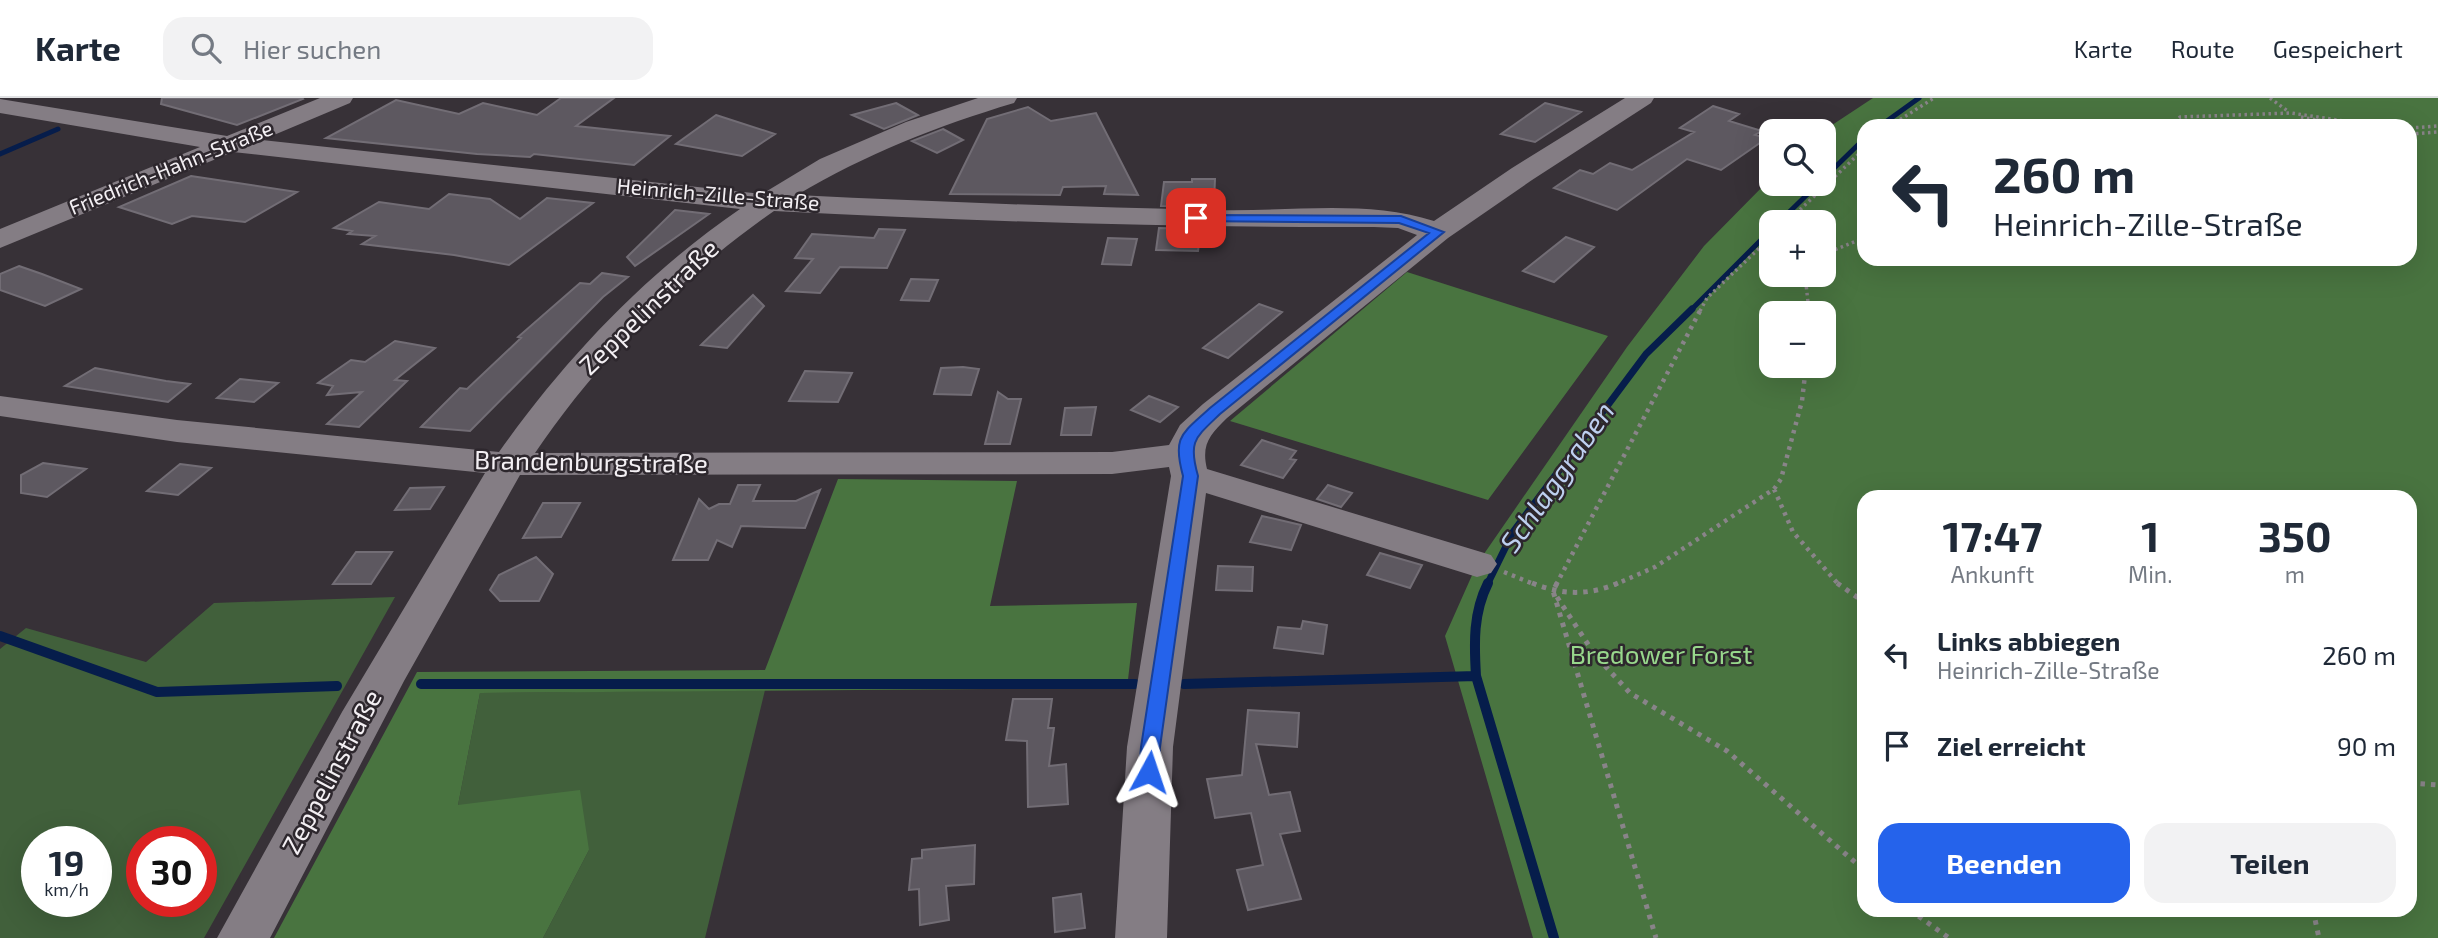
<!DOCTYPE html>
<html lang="de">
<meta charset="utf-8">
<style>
:root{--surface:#fff;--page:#f2f2f3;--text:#1f2937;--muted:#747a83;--line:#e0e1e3;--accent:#2563eb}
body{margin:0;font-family:"Exo 2",sans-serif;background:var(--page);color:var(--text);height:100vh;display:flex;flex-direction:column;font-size:26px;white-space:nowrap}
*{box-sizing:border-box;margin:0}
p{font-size:23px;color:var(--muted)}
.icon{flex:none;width:38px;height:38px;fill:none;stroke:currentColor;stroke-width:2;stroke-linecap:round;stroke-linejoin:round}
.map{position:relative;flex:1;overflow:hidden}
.drawer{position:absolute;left:1857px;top:392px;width:560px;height:427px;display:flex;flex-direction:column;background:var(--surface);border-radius:21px;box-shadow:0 7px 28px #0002}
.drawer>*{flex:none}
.guide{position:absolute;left:1857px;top:21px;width:560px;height:147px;border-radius:21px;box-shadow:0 7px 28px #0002;background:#fff;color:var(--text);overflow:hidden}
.fabs{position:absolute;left:1759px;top:21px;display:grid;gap:14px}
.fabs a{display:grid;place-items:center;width:77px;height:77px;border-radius:14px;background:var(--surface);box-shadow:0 7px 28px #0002;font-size:35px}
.speed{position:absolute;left:21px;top:728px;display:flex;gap:14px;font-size:35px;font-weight:700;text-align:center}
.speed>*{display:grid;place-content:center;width:91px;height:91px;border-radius:50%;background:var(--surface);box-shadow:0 7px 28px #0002;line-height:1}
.speed small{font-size:18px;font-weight:400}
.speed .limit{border:10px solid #d22;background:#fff;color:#111}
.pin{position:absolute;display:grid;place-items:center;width:60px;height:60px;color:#fff;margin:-30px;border-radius:14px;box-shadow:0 4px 10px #0006}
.me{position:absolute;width:77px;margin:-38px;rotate:5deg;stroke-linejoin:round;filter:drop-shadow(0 0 5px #0008)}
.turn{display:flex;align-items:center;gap:24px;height:147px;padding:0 21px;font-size:32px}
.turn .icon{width:91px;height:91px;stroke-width:2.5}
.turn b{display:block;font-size:49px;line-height:60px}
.eta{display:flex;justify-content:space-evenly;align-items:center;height:119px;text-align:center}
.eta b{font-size:42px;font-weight:700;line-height:49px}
.action{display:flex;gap:14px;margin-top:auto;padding:14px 21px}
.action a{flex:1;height:80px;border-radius:21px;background:var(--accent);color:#fff;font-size:28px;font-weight:700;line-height:80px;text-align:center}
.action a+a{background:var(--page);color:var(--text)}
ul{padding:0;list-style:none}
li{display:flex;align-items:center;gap:21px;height:91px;padding:0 21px}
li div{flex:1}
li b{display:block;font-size:26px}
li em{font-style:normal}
header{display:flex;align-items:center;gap:42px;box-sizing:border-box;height:98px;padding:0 35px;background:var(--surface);border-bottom:2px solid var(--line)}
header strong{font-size:33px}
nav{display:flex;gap:38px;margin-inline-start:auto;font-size:24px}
.search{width:490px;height:63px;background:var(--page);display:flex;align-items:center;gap:18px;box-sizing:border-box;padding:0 24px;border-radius:21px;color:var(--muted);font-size:26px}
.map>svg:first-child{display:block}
</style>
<header>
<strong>Karte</strong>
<div class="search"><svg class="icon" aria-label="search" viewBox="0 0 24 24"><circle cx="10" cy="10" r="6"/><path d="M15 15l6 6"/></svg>Hier suchen</div>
<nav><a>Karte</a><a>Route</a><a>Gespeichert</a></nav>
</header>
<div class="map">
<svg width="2438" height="840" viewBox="0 0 2438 840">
<rect width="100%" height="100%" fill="#373137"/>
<!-- green -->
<path fill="#41603b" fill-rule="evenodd" d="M 395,499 L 204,840 L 0,840 L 0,551 L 26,530 L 146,564 L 214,505 ZM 37,744 L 96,744 L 96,803 L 37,803 ZM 142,744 L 201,744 L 201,803 L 142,803 Z
M 765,592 L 705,840 L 543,840 L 589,752 L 458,707 L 480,595 Z"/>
<!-- forest -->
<path fill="#497440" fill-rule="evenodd" d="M 1873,0 L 2438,0 L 2438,840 L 1533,840 L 1445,538 L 1477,466 L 1627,249 L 1704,148 L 1771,80 L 1771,86 L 1824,86 L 1823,33 ZM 1864,28 L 2410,28 L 2410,161 L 1864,161 ZM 1771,124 L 1824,124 L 1824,177 L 1771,177 ZM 1771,215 L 1824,215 L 1824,268 L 1771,268 ZM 1864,399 L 2410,399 L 2410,812 L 1864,812 Z
M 1407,174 L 1608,238 L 1488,402 L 1230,323 Z
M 838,381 L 1017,383 L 990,508 L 1137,505 L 1127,590 L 480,595 L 458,707 L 580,692 L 589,752 L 543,840 L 274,840 L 417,574 L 765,572 Z"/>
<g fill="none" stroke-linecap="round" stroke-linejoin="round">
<!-- stream-far2 -->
<path stroke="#061d4b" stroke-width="5" d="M 1880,28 L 1919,0
M 0,56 L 58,31
M 1824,80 L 1864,41
M 1779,124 L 1818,86
M 1690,213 L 1771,132"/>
<!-- stream-far1 -->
<path stroke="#061d4b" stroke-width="7" d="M 1487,487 L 1513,434 L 1646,256 L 1692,211"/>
<!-- stream -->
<path stroke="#061d4b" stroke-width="10" d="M 1488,485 C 1473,515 1474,545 1476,578 L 1554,840
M 0,538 L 157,594 L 337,588
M 421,586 L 1135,586
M 1184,586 L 1476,578"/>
</g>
<!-- building -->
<path fill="#5d5860" stroke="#726d75" stroke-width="2" d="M 162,0 L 302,0 L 303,1 L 237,27 L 161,6 Z
M 561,0 L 614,0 L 576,28 L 670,38 L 634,67 L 534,56 L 530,59 L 477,56 L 326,40 L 396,2 L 459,16 L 483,5 L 537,17 Z
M 896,5 L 918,17 L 884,31 L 852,17 Z
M 1545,5 L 1581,14 L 1535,44 L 1501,36 Z
M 1713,8 L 1739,16 L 1729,23 L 1762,33 L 1755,37 L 1767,40 L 1721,72 L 1687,61 L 1617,112 L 1554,90 L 1580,72 L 1593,76 L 1610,65 L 1632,72 L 1694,34 L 1680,30 Z
M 1028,9 L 1051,23 L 1096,15 L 1138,97 L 1104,96 L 1106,88 L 1063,89 L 1060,97 L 950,96 L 987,21 Z
M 716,17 L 775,36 L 742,58 L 676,46 Z
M 943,31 L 963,42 L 937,55 L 912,43 Z
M 191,78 L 297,94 L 245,124 L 192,118 L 172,126 L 119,109 Z
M 1192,81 L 1215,81 L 1214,104 L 1205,104 L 1205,109 L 1161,108 L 1164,84 L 1192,84 Z
M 449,96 L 490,101 L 520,121 L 547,100 L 593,105 L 509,167 L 454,157 L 362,146 L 375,138 L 348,136 L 352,133 L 334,130 L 379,104 L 429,111 Z
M 675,112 L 709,116 L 635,168 L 627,159 Z
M 1159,130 L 1201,131 L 1198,153 L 1156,152 Z
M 879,131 L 905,132 L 887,170 L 840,169 L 820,195 L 786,193 L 813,161 L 795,160 L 812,136 L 874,140 Z
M 1566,139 L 1594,149 L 1554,184 L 1523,173 Z
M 1108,140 L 1137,141 L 1131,167 L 1102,166 Z
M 19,168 L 42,176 L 81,191 L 45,208 L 0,192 L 0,176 Z
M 602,175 L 628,179 L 603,199 L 470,333 L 421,329 L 460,290 L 467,291 L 521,240 L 518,239 L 580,185 L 590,186 Z
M 911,181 L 938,182 L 929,203 L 901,202 Z
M 753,197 L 764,208 L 727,250 L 701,247 Z
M 1259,206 L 1282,214 L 1228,260 L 1203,250 Z
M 395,243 L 435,250 L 395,282 L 407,283 L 359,329 L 327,326 L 362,294 L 327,297 L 333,288 L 318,285 L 351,262 L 365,264 Z
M 963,269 L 979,271 L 971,297 L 934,296 L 941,270 Z
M 95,270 L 166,283 L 190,286 L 168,304 L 65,288 Z
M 805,273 L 852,275 L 838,304 L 789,303 Z
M 240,281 L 278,285 L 254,304 L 217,300 Z
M 998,294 L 1008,301 L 1021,301 L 1010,346 L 985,346 Z
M 1149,298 L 1178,309 L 1160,324 L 1131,312 Z
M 1096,309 L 1091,337 L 1061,337 L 1065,310 Z
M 1262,342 L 1296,353 L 1290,361 L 1296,362 L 1283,380 L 1241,367 Z
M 43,365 L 86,371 L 47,399 L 21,395 L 21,377 Z
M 180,366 L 211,370 L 178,397 L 147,393 Z
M 738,387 L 760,387 L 753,403 L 796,403 L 820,392 L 805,430 L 741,428 L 732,449 L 717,442 L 708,462 L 673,462 L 699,401 L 709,411 L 719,406 L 730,406 Z
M 1328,387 L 1352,395 L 1341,409 L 1317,401 Z
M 444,389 L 430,411 L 395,412 L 410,390 Z
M 543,405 L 580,405 L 561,439 L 523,440 Z
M 1262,418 L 1301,427 L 1291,452 L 1250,444 Z
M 356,454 L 392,454 L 371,486 L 333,486 Z
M 1380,455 L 1422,467 L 1410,490 L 1367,477 Z
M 536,459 L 553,476 L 539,503 L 500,503 L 490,492 L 499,477 Z
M 1218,468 L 1253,469 L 1252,493 L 1216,492 Z
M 1303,523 L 1327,527 L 1323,556 L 1274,550 L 1278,529 L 1301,531 Z
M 1013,601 L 1052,601 L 1048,630 L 1054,630 L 1049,668 L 1066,666 L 1068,706 L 1028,709 L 1027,643 L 1006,642 Z
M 1248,612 L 1299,615 L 1297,649 L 1256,646 L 1269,697 L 1290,694 L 1300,733 L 1280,736 L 1301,801 L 1248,812 L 1237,772 L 1263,767 L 1251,715 L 1215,720 L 1207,681 L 1242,677 Z
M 975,747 L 974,786 L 946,788 L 949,822 L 920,827 L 919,791 L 909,792 L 912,761 L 922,760 L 922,752 Z
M 1081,796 L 1085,830 L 1055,834 L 1053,800 Z"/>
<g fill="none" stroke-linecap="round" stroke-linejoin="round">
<!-- path-far2 -->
<path stroke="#898489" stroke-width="3.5" stroke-dasharray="2.5 3.5" stroke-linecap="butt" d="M 2270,0 L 2289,14
M 2301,19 L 2349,28
M 1890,28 L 1934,0
M 2170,28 L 2180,19 L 2291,15 L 2377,28
M 2410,30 L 2438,28
M 2410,36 L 2438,34
M 1787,124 L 1864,51
M 1824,156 L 1864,140
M 1805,177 L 1809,213
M 1700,213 L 1707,200 L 1771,139"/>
<!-- path-far1 -->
<path stroke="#898489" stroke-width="4.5" stroke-dasharray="3.5 5" stroke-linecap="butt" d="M 1809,211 L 1809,215
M 1774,391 L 1793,434 L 1839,487
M 1504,474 L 1536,487
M 1556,487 L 1701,211
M 1614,487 L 1655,469 L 1774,391 L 1781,381 L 1802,303 L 1806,268"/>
<!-- path -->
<path stroke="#898489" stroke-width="5" stroke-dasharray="4.5 6" stroke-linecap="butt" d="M 1532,485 C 1562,497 1588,498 1618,485
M 1557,485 L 1553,493 L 1656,840
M 1837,485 L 1864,504
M 1557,499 L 1595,557 L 1630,595 L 1727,653 L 1864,772
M 2410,685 L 2438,687
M 1910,812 L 1949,840
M 2313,812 L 2319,840"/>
<!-- minor -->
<path fill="#847d84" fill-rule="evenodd" d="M 320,0 L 353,0 L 350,5 L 262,42 L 762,96 L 820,61 L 906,24 L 978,0 L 1017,0 L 1014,5 C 937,28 866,56 797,97 C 937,104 1077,109 1217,112 C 1289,114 1365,101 1434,123 L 1512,70 L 1625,0 L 1654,0 L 1651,5 L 1532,82 L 1448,140 L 1227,320 C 1210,337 1201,346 1207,371 L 1491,457 L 1497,466 L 1491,475 L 1477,479 L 1206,395 L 1173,649 L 1167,840 L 1115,840 L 1127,649 L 1171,378 L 1169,369 L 1112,376 L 520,377 L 404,583 L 270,840 L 217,840 L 342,614 L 485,375 L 177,344 L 0,318 L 0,298 L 177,322 L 499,354 C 565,261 645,176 740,111 L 233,54 L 0,150 L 0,131 L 200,49 L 0,15 L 0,1 L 227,38 ZM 774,113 C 974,123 1174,130 1374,129 L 1398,130 L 1417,137 L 1203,306 L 1180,327 L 1169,347 L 1112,354 L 535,355 C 599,261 681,178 774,113 Z"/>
</g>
<!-- route -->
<path fill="#2563eb" stroke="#184099" stroke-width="2" d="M 1196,117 L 1401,118 L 1444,134 L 1220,316 C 1195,340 1188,343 1198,378 L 1160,649 L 1158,674 L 1156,680 L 1149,682 L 1142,680 L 1139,674 L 1141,649 L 1183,378 C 1172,338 1182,336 1210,310 L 1429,135 L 1399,125 L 1192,123 L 1192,118 Z"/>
<g text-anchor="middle" stroke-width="5" stroke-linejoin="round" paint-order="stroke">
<!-- far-street labels -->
<g font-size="21" fill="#f3eff3" stroke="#2d272d">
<text transform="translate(171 70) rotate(-22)" y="7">Friedrich-Hahn-Straße</text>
<text transform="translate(718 97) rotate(5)" y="7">Heinrich-Zille-Straße</text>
</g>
<!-- street labels -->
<g font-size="26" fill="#f3eff3" stroke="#2d272d">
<text transform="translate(649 209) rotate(-44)" y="9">Zeppelinstraße</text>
<text transform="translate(591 364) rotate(1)" y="9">Brandenburgstraße</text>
<text transform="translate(332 674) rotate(-62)" y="9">Zeppelinstraße</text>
</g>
<!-- park labels -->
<g font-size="26" fill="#98d88c" stroke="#2d272d">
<text x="1661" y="566">Bredower Forst</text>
</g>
<!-- water labels -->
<g font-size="28" font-style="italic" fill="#bed0f0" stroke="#2d272d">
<text transform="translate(1557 379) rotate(-55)" y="10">Schlaggraben</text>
</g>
</g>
</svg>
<div class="fabs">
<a><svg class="icon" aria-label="search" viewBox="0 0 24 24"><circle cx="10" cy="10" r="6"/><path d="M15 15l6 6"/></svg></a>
<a>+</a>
<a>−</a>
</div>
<div class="speed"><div>19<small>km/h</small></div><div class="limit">30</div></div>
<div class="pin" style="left:1196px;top:120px;background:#d93025"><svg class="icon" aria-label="arrive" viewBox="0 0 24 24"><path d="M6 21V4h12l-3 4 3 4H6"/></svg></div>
<svg class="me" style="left:1149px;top:674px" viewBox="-20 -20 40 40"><path d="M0-17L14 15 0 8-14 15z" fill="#2563eb" stroke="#fff" stroke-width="4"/></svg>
<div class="guide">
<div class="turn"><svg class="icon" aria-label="left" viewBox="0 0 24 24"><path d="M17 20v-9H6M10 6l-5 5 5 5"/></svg><div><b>260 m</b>Heinrich-Zille-Straße</div></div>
</div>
<section class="drawer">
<div class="eta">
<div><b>17:47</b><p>Ankunft</p></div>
<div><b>1</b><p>Min.</p></div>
<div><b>350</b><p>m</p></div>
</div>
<ul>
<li><svg class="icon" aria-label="left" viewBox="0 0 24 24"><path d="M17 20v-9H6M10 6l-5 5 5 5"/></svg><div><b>Links abbiegen</b><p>Heinrich-Zille-Straße</p></div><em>260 m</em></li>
<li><svg class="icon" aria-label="arrive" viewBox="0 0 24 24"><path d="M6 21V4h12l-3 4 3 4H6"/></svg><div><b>Ziel erreicht</b></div><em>90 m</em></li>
</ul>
<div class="action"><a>Beenden</a><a>Teilen</a></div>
</section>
</div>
